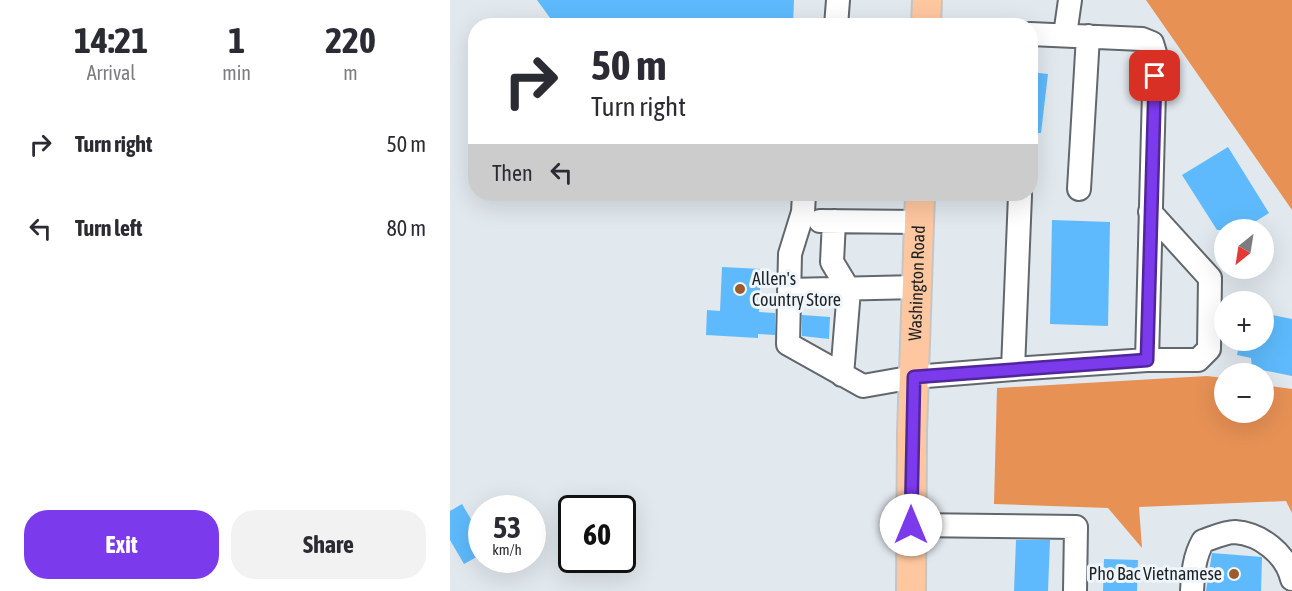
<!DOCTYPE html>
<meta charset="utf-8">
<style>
:root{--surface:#fff;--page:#f2f2f3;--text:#2b2b33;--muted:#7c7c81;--accent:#7c3aed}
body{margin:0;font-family:"Asap Condensed",sans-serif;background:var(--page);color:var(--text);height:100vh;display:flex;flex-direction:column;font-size:22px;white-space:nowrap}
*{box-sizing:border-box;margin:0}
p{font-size:20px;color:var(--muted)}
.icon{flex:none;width:33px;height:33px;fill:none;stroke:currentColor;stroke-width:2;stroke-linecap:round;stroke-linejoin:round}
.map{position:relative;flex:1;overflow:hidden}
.sheet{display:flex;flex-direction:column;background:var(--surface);width:450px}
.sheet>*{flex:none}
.guide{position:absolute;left:18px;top:18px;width:570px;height:183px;border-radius:24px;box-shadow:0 6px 24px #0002;background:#fff;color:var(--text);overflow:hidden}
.needle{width:39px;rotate:210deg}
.fabs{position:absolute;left:764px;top:219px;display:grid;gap:12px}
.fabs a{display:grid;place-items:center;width:60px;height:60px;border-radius:50%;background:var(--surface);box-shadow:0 6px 24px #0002;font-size:30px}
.speed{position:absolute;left:18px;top:495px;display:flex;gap:12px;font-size:30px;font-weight:700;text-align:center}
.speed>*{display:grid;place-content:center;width:78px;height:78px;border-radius:50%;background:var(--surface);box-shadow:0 6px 24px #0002;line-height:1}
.speed small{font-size:15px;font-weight:400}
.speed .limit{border:3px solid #111;border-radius:9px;background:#fff;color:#111}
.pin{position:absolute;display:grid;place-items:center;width:51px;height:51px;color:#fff;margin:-26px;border-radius:12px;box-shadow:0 3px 9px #0006}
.me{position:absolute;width:66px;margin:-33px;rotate:0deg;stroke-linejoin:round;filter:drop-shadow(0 0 4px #0008)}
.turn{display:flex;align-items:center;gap:21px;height:126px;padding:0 24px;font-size:27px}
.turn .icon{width:78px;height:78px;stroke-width:2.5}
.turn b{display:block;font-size:42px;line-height:51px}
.then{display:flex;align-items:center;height:57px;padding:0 24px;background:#0003;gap:12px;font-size:22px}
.eta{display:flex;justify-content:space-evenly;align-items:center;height:102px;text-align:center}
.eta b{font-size:36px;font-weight:700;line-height:42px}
.button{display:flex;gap:12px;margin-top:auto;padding:12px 24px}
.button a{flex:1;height:69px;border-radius:24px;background:var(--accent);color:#fff;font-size:24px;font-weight:700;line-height:69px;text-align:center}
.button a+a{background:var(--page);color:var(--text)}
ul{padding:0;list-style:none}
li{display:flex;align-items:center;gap:18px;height:84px;padding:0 24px}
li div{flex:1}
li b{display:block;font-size:22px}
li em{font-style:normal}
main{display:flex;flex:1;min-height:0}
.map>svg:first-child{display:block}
</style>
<main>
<section class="sheet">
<div class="eta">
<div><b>14:21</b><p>Arrival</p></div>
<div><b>1</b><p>min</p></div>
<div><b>220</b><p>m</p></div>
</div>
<ul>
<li><svg class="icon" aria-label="right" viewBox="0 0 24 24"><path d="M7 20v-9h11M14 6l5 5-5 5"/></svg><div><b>Turn right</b></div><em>50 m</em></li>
<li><svg class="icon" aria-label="left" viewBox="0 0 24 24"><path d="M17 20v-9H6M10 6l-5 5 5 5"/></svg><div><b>Turn left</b></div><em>80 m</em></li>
</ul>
<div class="button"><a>Exit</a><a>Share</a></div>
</section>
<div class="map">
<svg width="842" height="591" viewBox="0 0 842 591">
<rect width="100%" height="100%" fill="#e1e8ee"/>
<!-- forest -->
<path fill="#e79155" d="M 696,0 L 842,0 L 842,210 Z
M 757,376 L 774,378 L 774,412 L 813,412 L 813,385 L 842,389 L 842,513 L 836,501 L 689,507 L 692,548 L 658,508 L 544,504 L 547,388 Z"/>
<!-- building -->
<path fill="#5ebafc" d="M 87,0 L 344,0 L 343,26 L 106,26 Z
M 580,72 L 598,74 L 591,133 L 580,133 Z
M 778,147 L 819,213 L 792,230 L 767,230 L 732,175 Z
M 602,220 L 660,222 L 658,326 L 600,324 Z
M 272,267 L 311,269 L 309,312 L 325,313 L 325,335 L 308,334 L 308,338 L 256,335 L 257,310 L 270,311 Z
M 813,313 L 842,319 L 842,376 L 802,368 L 801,358 L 787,355 L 790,340 L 813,340 Z
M 352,315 L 380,317 L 379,339 L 352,336 Z
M 12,504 L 32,538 L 32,554 L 14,564 L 0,540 L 0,511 Z
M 566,540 L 600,540 L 598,591 L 564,591 Z
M 762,553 L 812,557 L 811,591 L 756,591 Z
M 654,559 L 688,560 L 687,591 L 653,591 Z"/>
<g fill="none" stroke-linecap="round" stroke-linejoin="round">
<!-- minor casing -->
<g stroke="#61676c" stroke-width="26">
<path id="minor" d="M 386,26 L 388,0
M 580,34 L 692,39 L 702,43 L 705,53 L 697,360
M 615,35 L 620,0
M 629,189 L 638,36
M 354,194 L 353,212 L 340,254 L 338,344 L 413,386 L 464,377 L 563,369 L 697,360 L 748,360 L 759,349 L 760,278 L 700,212
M 370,221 L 469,222
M 384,221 L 382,262 L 399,290 L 392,375
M 339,290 L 467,287
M 563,369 L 570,195
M 461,525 L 626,527 L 625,591
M 742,591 C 743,573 744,557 753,541 C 762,538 775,532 785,532 C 811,534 836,554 842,579"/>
</g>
<!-- major casing -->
<g stroke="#c5c5c6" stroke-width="32">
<g id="major">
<path d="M 476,26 L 477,0"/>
<path id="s1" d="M 461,591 L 462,432 L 470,194"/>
</g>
</g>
<!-- minor -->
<use href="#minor" stroke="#fff" stroke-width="22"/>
<!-- major -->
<use href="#major" stroke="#fec7a0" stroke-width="28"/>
</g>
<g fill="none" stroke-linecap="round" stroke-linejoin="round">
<!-- route casing -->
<g stroke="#51269a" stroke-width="15">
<path id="route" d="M 461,525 L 464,377 L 697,360 L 705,76"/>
</g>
<!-- route -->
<use href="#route" stroke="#7c3aed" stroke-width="10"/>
</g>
<!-- markers -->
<g fill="#9e5c2a" stroke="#eef6fb" stroke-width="2">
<circle cx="290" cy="289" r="6"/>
<circle cx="784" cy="574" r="6"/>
</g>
<g text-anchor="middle" stroke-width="6" stroke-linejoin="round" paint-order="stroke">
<!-- poi labels -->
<g font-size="18" fill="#1f2123" stroke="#eef6fb" text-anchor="start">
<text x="302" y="285">Allen's<tspan x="302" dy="21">Country Store</tspan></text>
<text x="772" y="580" text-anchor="end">Pho Bac Vietnamese</text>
</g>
<!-- street labels -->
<g font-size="18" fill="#1f2123" stroke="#eef6fb">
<text dy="6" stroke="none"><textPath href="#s1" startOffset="308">Washington Road</textPath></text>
</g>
</g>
</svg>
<div class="fabs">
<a><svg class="needle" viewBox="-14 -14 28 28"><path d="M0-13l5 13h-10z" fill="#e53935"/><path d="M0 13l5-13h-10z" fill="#7c7c81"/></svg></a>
<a>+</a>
<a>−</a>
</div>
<div class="speed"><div>53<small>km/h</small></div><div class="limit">60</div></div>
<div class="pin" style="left:705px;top:76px;background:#d93025"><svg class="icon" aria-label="arrive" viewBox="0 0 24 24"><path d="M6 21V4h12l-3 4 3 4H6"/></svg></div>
<svg class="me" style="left:461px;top:525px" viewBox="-20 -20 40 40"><circle r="19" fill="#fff"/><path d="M0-13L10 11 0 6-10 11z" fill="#7c3aed"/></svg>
<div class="guide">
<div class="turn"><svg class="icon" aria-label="right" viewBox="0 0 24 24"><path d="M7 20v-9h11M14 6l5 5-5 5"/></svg><div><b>50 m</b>Turn right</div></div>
<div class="then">Then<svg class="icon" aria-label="left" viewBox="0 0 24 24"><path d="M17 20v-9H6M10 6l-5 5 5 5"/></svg></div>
</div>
</div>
</main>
